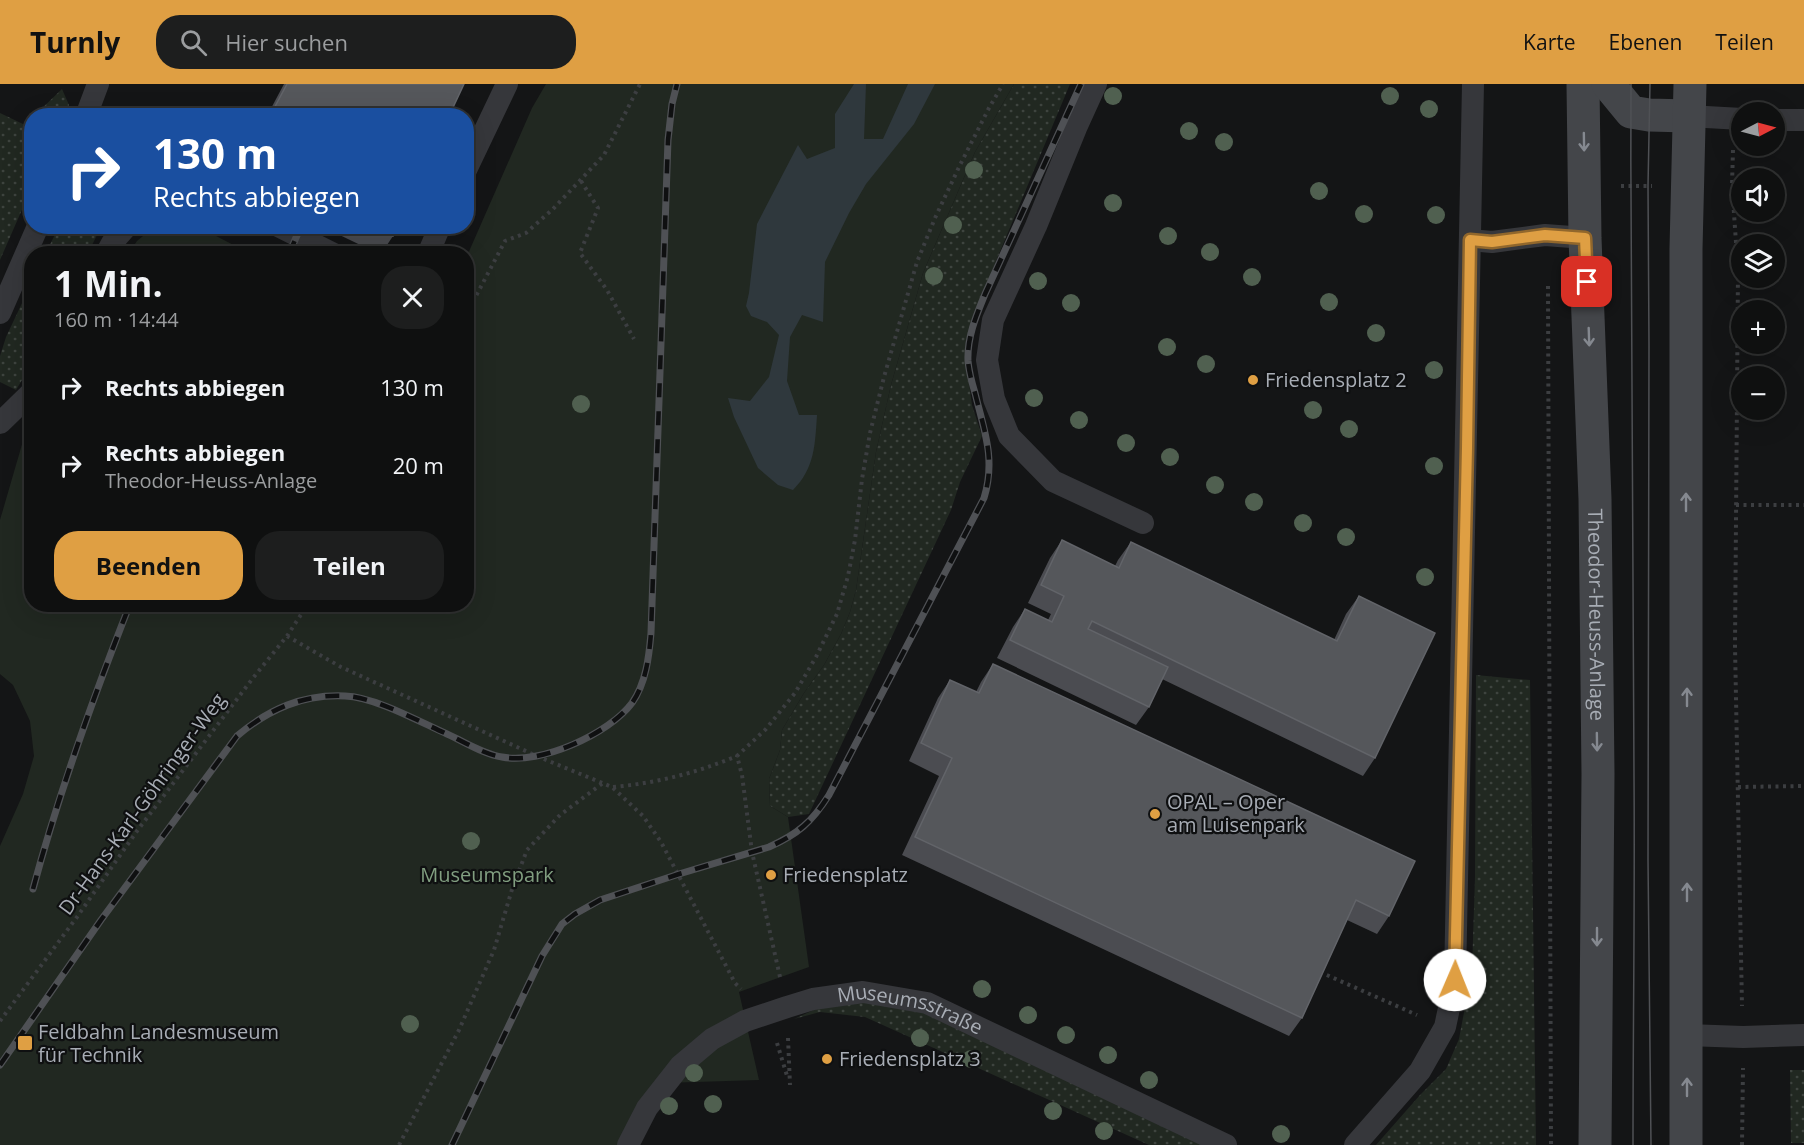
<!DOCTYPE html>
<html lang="de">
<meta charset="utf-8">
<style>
:root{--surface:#0f1010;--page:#1d1e1e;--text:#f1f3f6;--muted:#9b9d9f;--line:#2f3030;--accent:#df9f43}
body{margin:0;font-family:"Open Sans",sans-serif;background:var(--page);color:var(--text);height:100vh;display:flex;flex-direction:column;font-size:22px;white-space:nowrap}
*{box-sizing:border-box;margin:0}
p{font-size:20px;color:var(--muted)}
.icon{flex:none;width:33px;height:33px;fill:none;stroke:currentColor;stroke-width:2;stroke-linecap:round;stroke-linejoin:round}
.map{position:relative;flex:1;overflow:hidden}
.drawer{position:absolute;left:24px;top:162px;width:450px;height:366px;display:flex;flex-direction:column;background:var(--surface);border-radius:24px;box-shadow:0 6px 24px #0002,0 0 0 2px var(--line)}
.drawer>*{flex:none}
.top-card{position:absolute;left:24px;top:24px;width:450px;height:126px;border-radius:24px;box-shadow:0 6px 24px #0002,0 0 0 2px var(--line);background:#1a4fa0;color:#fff;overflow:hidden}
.needle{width:39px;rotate:84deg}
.controls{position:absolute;left:1731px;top:18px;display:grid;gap:12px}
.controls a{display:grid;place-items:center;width:54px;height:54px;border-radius:50%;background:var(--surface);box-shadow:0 6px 24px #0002,0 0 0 2px var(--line);font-size:30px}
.pin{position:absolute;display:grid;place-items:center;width:51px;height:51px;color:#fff;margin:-26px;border-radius:12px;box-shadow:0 3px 9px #0006}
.me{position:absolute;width:66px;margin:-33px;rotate:1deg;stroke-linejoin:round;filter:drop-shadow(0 0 4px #0008)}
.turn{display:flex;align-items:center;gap:21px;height:126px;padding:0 30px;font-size:27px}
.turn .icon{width:78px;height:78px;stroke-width:2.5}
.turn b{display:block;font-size:42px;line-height:51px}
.round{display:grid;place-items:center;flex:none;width:63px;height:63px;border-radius:24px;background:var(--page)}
.summary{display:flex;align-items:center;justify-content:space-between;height:102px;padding:0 30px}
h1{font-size:36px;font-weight:700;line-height:45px}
.cta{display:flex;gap:12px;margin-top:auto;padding:12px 30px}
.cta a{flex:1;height:69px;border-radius:24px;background:var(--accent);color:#111;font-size:24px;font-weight:700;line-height:69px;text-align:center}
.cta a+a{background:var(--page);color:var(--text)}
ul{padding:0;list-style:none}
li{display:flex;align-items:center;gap:18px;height:78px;padding:0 30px}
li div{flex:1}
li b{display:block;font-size:22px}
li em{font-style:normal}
header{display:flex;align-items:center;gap:36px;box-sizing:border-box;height:84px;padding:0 30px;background:var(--accent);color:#111}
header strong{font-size:28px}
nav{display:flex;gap:33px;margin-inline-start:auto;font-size:21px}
.search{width:420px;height:54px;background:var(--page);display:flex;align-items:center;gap:15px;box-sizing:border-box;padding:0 21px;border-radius:24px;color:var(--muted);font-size:22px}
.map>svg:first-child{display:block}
</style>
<header>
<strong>Turnly</strong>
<div class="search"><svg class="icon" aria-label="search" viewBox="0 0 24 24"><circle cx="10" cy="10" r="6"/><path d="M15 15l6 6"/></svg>Hier suchen</div>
<nav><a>Karte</a><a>Ebenen</a><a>Teilen</a></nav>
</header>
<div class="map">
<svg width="1804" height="1061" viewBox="0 0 1804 1061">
<defs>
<pattern id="grass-dots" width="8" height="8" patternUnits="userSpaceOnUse" patternTransform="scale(1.5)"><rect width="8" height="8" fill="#212821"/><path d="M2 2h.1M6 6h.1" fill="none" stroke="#3e443f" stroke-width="1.8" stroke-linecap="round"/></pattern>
</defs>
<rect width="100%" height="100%" fill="#141516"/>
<!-- grass -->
<path fill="url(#grass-dots)" d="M 1014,0 L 1070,0 L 971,237 L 966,277 L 972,321 L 982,352 L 960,398 L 951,426 L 809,730 L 788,733 L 770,722 L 769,695 L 780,666 L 782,646 L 804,609 L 824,581 L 841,550 L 850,528 L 856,506 L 876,368 L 891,301 L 923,189 L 975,68 Z
M 62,5 L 69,21 L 64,31 L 35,31 Z
M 0,29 L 25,41 L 32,34 L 31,105 L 0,176 Z
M 59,142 L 101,142 L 101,143 L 88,169 L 46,169 Z
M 31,200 L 31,281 L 16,306 L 0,298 L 0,272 L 6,253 Z
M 1476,591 L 1530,596 L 1536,1061 L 1376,1061 L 1420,1011 L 1446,985 L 1459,955 L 1472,886 L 1475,793 Z
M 864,917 L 924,929 L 1214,1061 L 1149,1061 L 865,933 L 820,928 L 794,935 L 818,924 Z
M 1790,986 L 1804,986 L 1804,1059 L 1791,1059 Z"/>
<!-- park -->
<path fill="#212821" d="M 546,0 L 1014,0 L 975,68 L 923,189 L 891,301 L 876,368 L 856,506 L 850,528 L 841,550 L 824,581 L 804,609 L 782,646 L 780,666 L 769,695 L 770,722 L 788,733 L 809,883 L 739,908 L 759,996 L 664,999 L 638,1061 L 0,1061 L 0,762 L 23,710 L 34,672 L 30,637 L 13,601 L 0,590 L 0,436 L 25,350 L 31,339 L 32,520 L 466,520 L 466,225 L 472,213 L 467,210 L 467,172 L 532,24 Z
M 155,142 L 199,143 L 241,165 L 268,169 L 129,169 L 137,157 Z"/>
<!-- water -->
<path fill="#2f383d" d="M 854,0 L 866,0 L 864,55 L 883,55 L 908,0 L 935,0 L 914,40 L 866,100 L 849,129 L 825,178 L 823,238 L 802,231 L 790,253 L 787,297 L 799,331 L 817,331 C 815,360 815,384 793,406 L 778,401 L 758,384 L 734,333 L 728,314 L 750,317 L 769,293 L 779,251 L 767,238 L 751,232 L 746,222 L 749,209 L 757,140 L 798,61 L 807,75 L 835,64 L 835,30 Z"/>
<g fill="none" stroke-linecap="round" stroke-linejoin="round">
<!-- path -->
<path stroke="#3c3e41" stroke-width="4" stroke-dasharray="3 4.5" stroke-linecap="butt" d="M 1733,66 L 1732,101 L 1738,187 L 1735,562 L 1742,922
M 581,97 L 598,124 L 580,169 L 607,206 L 634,255
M 1621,102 L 1652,102
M 1548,202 L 1551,1061
M 466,231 L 505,157 L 526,149 L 553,125 L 604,71 L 640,0
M 1736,421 L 1804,421
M 287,552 L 341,583 L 539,673 L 612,703 L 643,732 L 661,758 L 735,899 L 741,905
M 613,703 C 657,699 696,689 737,672
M 1738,703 L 1804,702
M 1320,888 L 1417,931
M 780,893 L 752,768 L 742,691 L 737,672 L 766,645 L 795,609 L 816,573 L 837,530 L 848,492 L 855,456 L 862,395 L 870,349 L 884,293 L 917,178 L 935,134 L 960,81 L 989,24 L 1003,0
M 0,937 L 77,833 L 137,747 L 253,594 L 287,552 L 308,520
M 788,954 L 790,1001
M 777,959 L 788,995
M 399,1061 L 459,946 L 494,866 L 513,802 L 527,766 L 560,731 L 603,699
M 1742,1061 L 1743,984"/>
<!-- service -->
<g stroke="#36373b" stroke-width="22">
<path d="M 1096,0 L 1076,44 L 1036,142 L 993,236 L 987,276 L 994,315 L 1009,352 L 1053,397 L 1143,439"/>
<path d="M 86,32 L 98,0"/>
<path d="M 1688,32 L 1742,35"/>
<path d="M 1774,36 L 1804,36"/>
<path d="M 466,86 L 507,0"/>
<path d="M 278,142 L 334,170"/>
<path d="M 1470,156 L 1492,158 L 1545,151 L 1585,154"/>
<path d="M 106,170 L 112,159 L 127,142"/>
<path d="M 428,170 L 440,142"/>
<path d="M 0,229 L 38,142"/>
<path d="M 0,339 L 32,308"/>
<path d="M 1687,951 L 1743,953 L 1804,951"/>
<path id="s1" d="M 628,1061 L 647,1024 L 680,982 L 712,955 L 745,937 L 787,923 L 813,915 L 863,908 L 927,919 L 1226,1061"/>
<path d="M 1355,1061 L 1420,987 L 1445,943 L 1455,896 L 1473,0"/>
</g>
<!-- secondary -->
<g stroke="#44464a" stroke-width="33">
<path id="s2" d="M 1583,0 L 1585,154 L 1595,415 L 1598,690 L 1595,1061"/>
<path d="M 1608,0 L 1631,28 L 1649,31 L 1688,32"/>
<path d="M 1686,1061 L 1686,165 L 1690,0"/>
</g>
<!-- tram -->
<path stroke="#4f5155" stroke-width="1.5" d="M 1631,0 C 1630,231 1634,462 1634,693 C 1635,816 1633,938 1633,1061
M 1650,0 L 1648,102 L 1649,262 L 1648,776 L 1651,1061"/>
<!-- rail casing -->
<g stroke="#4f5155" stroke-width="7">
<path id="rail" d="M 289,170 L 301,142
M 33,805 C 59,708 93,614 130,520
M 0,981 L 101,836 L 237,652 C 269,625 303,610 345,612 C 375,613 420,638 447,650 C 465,658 483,670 502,673 C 540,681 609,650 632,619 C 646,599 649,573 651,549 L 668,56 L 672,20 L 677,0
M 452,1061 L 542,872 L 562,840 L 575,830 L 600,816 L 679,790 L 769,763 C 798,750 812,738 829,711 L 984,414 C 996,375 984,346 975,309 C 972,299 969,288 968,277 C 967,253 976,232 985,210 L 1081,0"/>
</g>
<!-- rail -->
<use href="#rail" stroke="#0f1011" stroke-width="4.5" stroke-dasharray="14" stroke-linecap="butt"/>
</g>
<!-- trees -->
<g fill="#506050">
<circle cx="1113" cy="12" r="9"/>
<circle cx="1390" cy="12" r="9"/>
<circle cx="1429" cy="25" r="9"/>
<circle cx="1189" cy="47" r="9"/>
<circle cx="1224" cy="58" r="9"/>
<circle cx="974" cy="86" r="9"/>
<circle cx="1319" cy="107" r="9"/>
<circle cx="1113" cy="119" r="9"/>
<circle cx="1364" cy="130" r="9"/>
<circle cx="1436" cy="131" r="9"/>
<circle cx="953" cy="141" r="9"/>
<circle cx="1168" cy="152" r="9"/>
<circle cx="1210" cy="168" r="9"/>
<circle cx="934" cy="192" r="9"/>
<circle cx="1252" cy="193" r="9"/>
<circle cx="1038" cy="197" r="9"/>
<circle cx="1329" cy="218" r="9"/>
<circle cx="1071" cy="219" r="9"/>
<circle cx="1376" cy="249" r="9"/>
<circle cx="1167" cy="263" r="9"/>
<circle cx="1206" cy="280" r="9"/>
<circle cx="1434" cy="286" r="9"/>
<circle cx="1034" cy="314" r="9"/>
<circle cx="581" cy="320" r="9"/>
<circle cx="1313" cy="326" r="9"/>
<circle cx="1079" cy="336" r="9"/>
<circle cx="1349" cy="345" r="9"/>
<circle cx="1126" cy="359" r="9"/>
<circle cx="1170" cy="373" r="9"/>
<circle cx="1434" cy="382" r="9"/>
<circle cx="1215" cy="401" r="9"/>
<circle cx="1254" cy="418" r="9"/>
<circle cx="1303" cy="439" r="9"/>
<circle cx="1346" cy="453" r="9"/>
<circle cx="1425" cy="493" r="9"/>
<circle cx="471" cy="757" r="9"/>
<circle cx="982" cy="905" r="9"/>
<circle cx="1028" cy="931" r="9"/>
<circle cx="410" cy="940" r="9"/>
<circle cx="1066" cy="951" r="9"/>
<circle cx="920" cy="954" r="9"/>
<circle cx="1108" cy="971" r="9"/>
<circle cx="971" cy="975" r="9"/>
<circle cx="694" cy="989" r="9"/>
<circle cx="1149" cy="996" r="9"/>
<circle cx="713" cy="1020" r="9"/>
<circle cx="669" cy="1022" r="9"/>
<circle cx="1053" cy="1027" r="9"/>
<circle cx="1104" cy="1047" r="9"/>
<circle cx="1281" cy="1050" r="9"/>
</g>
<!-- wall -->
<path fill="#4b4c51" d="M 284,0 L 464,0 L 449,32 L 267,32 Z
M 321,142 L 398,142 L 393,152 L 381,170 L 379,170 Z
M 1062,456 L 1115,482 L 1118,476 L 1131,458 L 1334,556 L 1346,530 L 1359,512 L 1375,674 L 1363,692 L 1162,595 L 1149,623 L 1136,641 L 997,574 L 1013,543 L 1025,525 L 1048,536 L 1051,530 L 1028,519 L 1050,474 Z
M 993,580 L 1389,832 L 1377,850 L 1347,836 L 1302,934 L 1289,952 L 902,771 L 939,692 L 909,677 L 938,614 L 950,596 L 976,608 L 981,598 Z"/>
<!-- building -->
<path fill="#55575b" stroke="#626469" stroke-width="1.5" d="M 287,0 L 464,0 L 449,32 L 270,32 Z
M 372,142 L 398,142 L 393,152 Z
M 278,165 L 287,170 L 276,170 Z
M 1062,456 L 1119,484 L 1131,458 L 1337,557 L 1359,512 L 1435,549 L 1375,674 L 1092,537 L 1088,545 L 1168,583 L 1149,623 L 1010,556 L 1025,525 L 1052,538 L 1064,512 L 1041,501 Z
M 993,580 L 1415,777 L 1389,832 L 1356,816 L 1302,934 L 915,753 L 952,674 L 921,659 L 950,596 L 979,609 Z"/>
<!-- one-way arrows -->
<defs><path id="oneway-shaft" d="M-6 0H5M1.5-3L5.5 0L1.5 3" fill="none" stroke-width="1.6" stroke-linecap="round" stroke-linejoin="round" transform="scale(1.5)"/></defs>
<g stroke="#858990">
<use href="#oneway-shaft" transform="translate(1584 58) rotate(89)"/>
<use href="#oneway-shaft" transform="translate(1589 253) rotate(88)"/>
<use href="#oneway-shaft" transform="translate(1686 418) rotate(-90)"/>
<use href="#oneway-shaft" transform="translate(1687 613) rotate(-90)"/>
<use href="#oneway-shaft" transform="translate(1597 658) rotate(89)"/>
<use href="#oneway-shaft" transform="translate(1687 808) rotate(-90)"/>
<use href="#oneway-shaft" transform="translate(1597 853) rotate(90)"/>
<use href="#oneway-shaft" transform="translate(1687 1003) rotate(-90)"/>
</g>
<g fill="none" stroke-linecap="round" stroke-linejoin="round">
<!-- route casing -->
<g stroke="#91672c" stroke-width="15">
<path id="route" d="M 1455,896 L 1467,364 L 1470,156 L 1492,158 L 1545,151 L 1585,154 L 1587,198"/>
</g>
<!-- route -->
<use href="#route" stroke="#df9f43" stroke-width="10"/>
</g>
<!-- markers -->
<g fill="#df9f43" stroke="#0f1011" stroke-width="2">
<circle cx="1253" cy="296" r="6"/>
<circle cx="1155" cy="730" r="6"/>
<circle cx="771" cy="791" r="6"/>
<rect x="17" y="951" width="16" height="16" rx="3"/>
<circle cx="827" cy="975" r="6"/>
</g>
<g text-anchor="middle" stroke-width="4.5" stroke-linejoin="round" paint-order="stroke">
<!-- poi labels -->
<g font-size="20" fill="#a8adb5" stroke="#0f1011" text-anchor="start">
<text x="1265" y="303">Friedensplatz 2</text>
<text x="1167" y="725">OPAL – Oper<tspan x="1167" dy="23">am Luisenpark</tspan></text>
<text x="783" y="798">Friedensplatz</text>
<text x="38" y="955">Feldbahn Landesmuseum<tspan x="38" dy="23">für Technik</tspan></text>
<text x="839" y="982">Friedensplatz 3</text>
</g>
<!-- street labels -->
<g font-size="20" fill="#a8adb5" stroke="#0f1011">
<text dy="7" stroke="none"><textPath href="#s2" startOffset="531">Theodor-Heuss-Anlage</textPath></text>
<text transform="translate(142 720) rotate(-54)" y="7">Dr-Hans-Karl-Göhringer-Weg</text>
<text dy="7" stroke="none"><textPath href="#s1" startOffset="346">Museumsstraße</textPath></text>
</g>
<!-- park labels -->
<g font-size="20" fill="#819e80" stroke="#0f1011">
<text x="487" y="798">Museumspark</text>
</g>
</g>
</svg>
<div class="controls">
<a><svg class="needle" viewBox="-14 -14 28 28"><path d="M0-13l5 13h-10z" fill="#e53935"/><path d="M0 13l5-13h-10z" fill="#9b9d9f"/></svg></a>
<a><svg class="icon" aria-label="sound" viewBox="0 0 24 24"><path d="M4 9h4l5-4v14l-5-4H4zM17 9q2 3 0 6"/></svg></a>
<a><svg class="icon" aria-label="layers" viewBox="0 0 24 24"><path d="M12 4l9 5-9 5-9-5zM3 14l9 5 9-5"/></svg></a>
<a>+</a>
<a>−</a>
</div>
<div class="pin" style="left:1587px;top:198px;background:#d93025"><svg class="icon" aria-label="arrive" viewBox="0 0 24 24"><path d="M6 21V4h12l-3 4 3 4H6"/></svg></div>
<svg class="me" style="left:1455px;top:896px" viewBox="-20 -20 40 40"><circle r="19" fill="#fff"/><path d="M0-13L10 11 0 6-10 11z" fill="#df9f43"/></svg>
<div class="top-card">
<div class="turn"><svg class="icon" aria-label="right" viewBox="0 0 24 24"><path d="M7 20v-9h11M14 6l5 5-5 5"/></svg><div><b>130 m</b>Rechts abbiegen</div></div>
</div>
<section class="drawer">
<div class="summary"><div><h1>1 Min.</h1><p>160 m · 14:44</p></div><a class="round"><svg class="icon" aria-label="close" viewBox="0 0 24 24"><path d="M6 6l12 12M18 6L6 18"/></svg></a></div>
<ul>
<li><svg class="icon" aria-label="right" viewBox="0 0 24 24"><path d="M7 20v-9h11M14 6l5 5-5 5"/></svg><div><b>Rechts abbiegen</b></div><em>130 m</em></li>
<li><svg class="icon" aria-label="right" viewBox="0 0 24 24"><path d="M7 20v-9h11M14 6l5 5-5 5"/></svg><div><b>Rechts abbiegen</b><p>Theodor-Heuss-Anlage</p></div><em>20 m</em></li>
</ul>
<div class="cta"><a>Beenden</a><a>Teilen</a></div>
</section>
</div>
